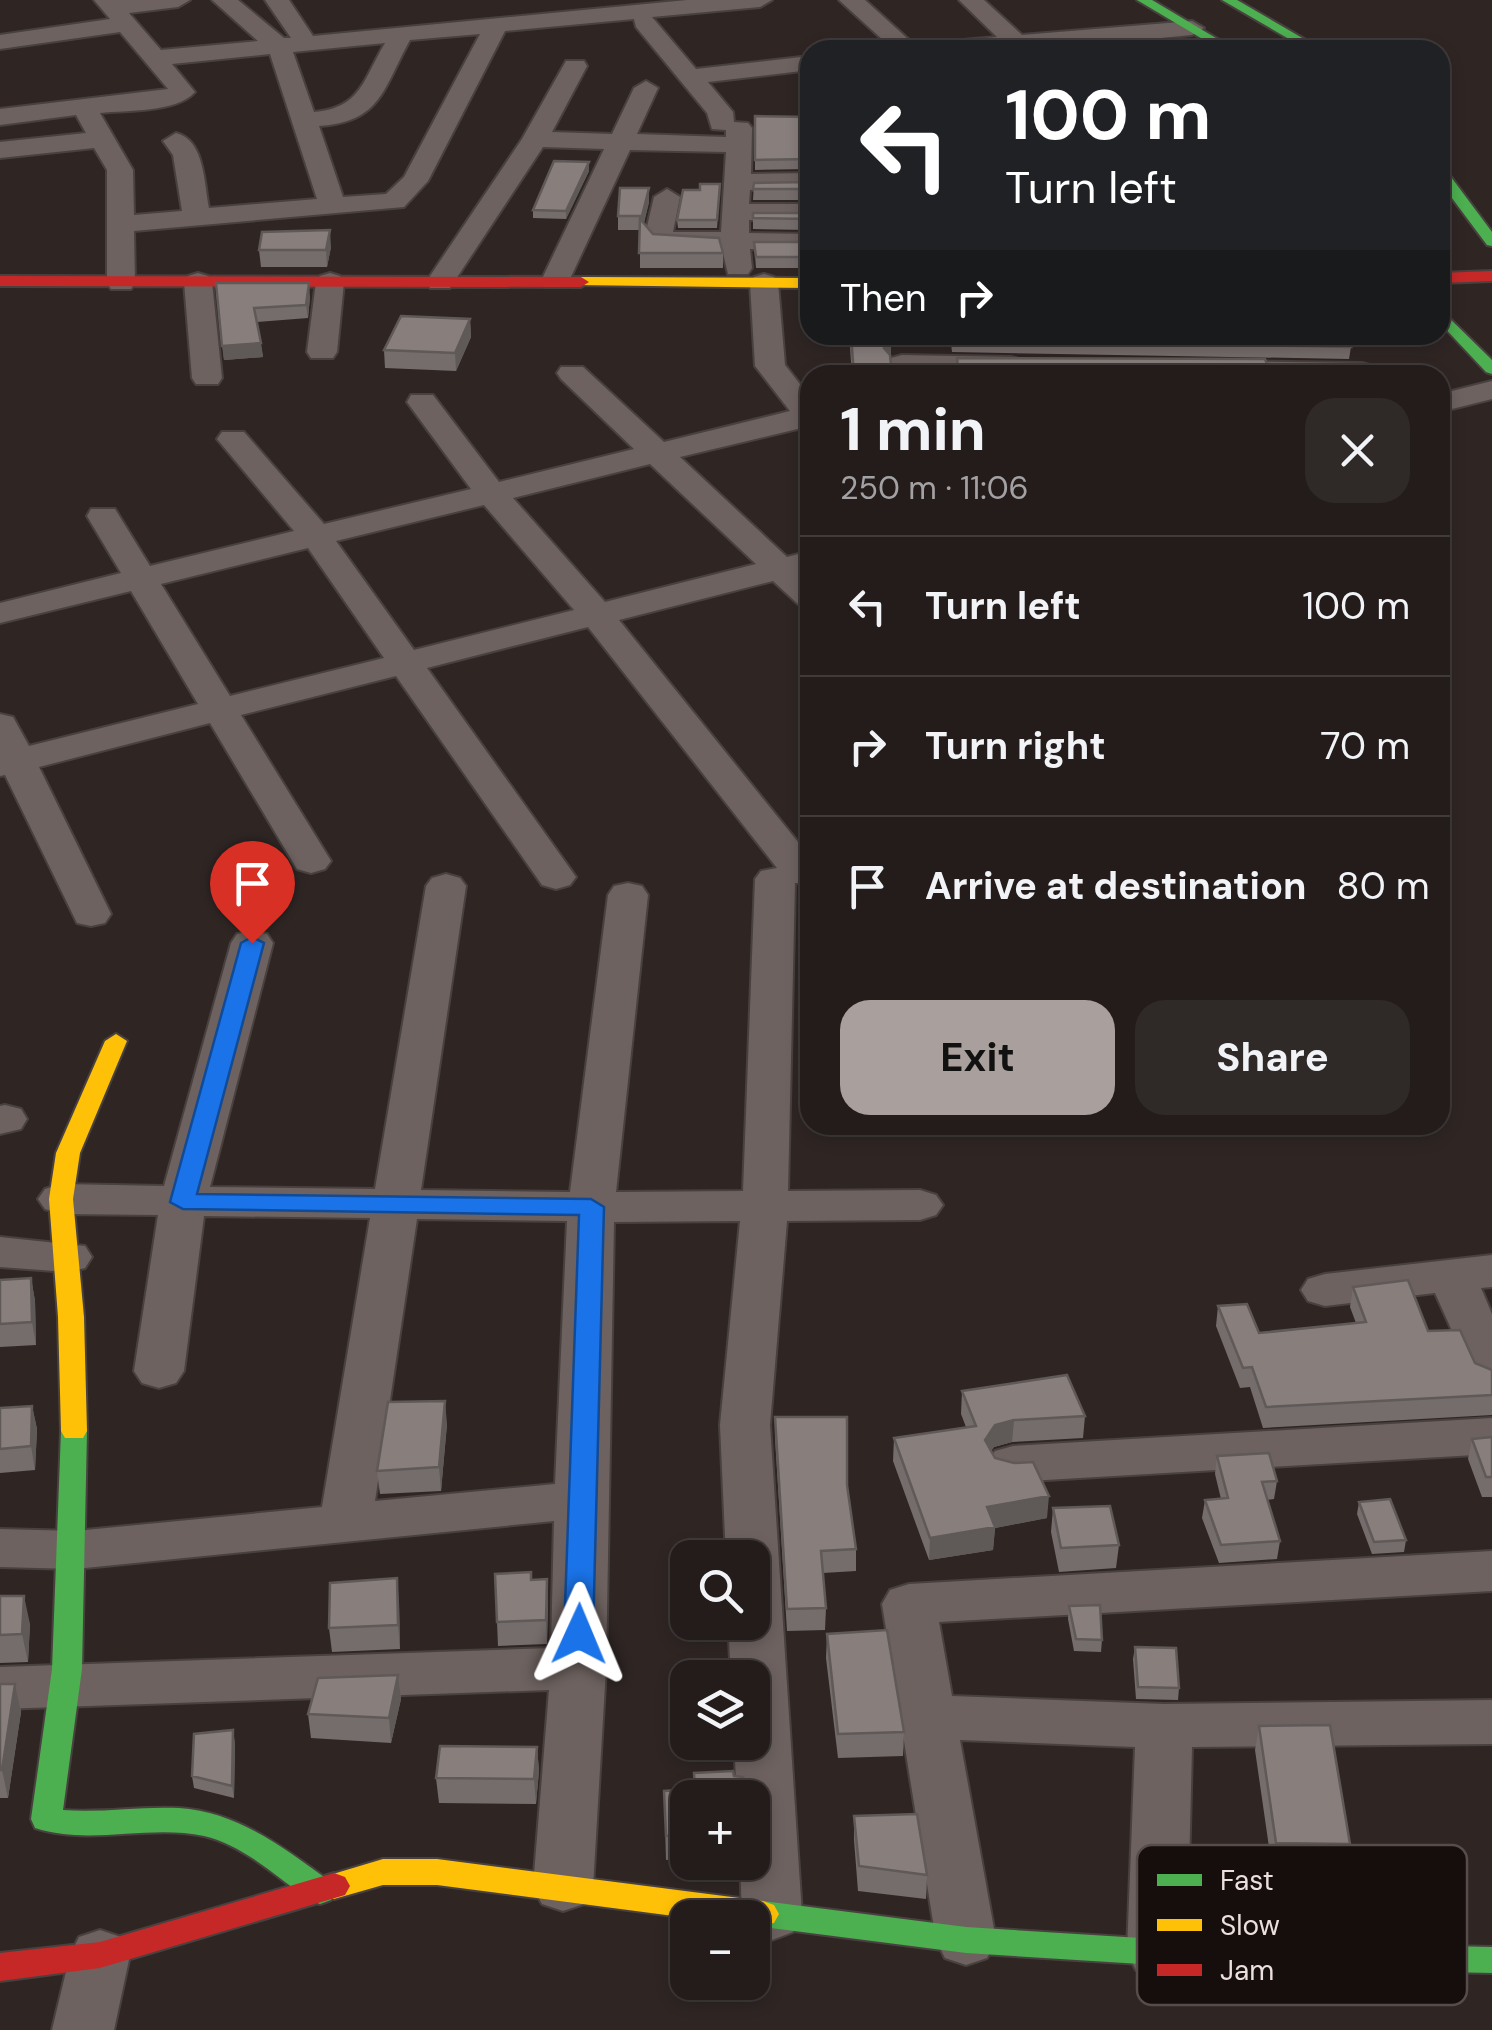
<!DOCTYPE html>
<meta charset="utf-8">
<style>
:root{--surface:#231c1b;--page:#2f2928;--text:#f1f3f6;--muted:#a3a1a3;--line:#403a3a;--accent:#a99f9c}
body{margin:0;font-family:"DM Sans",sans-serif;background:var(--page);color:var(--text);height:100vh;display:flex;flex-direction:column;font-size:38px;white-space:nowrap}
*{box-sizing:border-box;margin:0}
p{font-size:32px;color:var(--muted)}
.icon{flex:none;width:55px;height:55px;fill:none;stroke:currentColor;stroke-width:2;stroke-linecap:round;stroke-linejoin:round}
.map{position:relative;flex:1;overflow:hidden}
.side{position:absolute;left:800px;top:365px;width:650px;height:770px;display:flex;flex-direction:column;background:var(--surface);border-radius:30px;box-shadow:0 5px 15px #0003,0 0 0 2px var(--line)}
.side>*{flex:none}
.guide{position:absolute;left:800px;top:40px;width:650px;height:305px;border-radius:30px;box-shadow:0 5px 15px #0003,0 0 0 2px var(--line);background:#202124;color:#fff;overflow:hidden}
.tools{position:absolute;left:670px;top:1540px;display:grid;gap:20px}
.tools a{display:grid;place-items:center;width:100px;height:100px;border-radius:20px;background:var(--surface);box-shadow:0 5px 15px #0003,0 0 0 2px var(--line);font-size:50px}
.pin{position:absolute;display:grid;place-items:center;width:85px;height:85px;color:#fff;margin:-102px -42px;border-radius:50% 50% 50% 0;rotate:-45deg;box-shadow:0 0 10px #0007}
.pin .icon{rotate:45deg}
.me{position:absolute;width:110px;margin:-55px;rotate:1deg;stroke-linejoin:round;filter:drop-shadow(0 0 8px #0008)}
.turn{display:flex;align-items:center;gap:35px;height:210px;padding:0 40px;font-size:45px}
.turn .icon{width:130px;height:130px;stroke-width:2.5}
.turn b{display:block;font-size:70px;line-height:85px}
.then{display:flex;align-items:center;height:95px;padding:0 40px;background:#0003;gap:20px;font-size:38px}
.round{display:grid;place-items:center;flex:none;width:105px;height:105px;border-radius:30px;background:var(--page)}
.headline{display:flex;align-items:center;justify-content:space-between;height:170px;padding:0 40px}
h1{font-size:60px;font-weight:700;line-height:75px}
.primary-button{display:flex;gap:20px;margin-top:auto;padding:20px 40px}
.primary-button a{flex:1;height:115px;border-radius:30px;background:var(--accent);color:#111;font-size:40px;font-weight:700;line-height:115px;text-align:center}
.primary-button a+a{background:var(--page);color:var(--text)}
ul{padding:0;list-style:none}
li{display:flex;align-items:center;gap:30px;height:140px;padding:0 40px;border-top:2px solid var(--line)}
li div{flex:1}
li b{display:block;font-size:38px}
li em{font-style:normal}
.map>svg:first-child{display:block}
</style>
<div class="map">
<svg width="1492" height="2030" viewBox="0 0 1492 2030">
<rect width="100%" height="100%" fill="#2f2624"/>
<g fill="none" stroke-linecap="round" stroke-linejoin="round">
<!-- street casing -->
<g stroke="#48413f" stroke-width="4">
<path id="street" d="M 94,0 L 190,0 L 178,7 L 129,13 L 161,50 L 258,41 L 212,0 L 238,0 L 284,38 L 291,38 L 265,0 L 289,0 L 313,36 L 687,0 L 772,0 L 760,7 L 652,17 L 696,69 L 810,56 L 810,70 L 708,82 L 733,112 L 734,122 L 748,123 L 752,128 L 751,174 L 810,173 L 810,189 L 750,190 L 749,204 L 810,204 L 810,220 L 749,220 L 749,233 L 810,234 L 810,250 L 750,249 L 752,268 L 748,274 L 728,274 L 722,249 L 656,246 L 645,235 L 654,197 L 667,189 L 680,197 L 673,232 L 721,232 L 726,152 L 630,150 L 569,281 L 565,287 L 545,287 L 541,281 L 604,149 L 543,147 L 450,288 L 430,288 L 426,282 L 522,139 L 566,61 L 584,61 L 587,66 L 552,132 L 612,134 L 634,88 L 646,81 L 658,88 L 637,134 L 726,137 L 726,130 L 712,129 L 707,113 L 636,27 L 634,19 L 505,31 L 428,181 L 404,207 L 134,231 L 135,283 L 131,289 L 111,289 L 107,283 L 107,170 L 94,148 L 0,158 L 0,142 L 86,133 L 76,115 L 0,125 L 0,109 L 168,89 L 120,32 L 0,49 L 0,35 L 110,19 ZM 480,34 L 404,177 L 386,194 L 343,197 L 319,126 C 381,122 383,89 410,40 ZM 385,43 C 363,80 361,108 314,112 L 293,52 ZM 270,54 L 317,199 L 209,208 C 204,184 205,140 176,133 L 163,141 L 173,155 L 182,211 L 134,215 L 133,170 L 100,113 C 127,110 176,113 195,92 L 172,64 Z
M 839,0 L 865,0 L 918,48 L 929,43 L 997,37 L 959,0 L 984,0 L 1022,35 L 1192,21 L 1204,28 L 1192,35 L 1036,50 L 894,50 Z
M 198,273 L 208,276 L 212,282 L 222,378 L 218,384 L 196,384 L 192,378 L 184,282 L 188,276 Z
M 330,273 L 340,276 L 344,282 L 337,352 L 333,358 L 311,358 L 307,352 L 316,282 L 320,276 Z
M 764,274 L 774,277 L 778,283 L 785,365 L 810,397 L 810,426 L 680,457 L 787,557 L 810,551 L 810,571 L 804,573 L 810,578 L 810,607 L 798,604 L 773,581 L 619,620 L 810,857 L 810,883 L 795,883 L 788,1191 L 920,1190 L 936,1195 L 943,1205 L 936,1215 L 920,1220 L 787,1221 L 770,1425 L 802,1915 L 793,1932 L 772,1940 L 752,1933 L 752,1918 L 742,1915 L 740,1862 L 752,1862 L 752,1798 L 737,1798 L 734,1742 L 752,1742 L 752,1678 L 731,1678 L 728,1622 L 752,1622 L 752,1558 L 726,1558 L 720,1425 L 740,1221 L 614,1222 L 606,1668 L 593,1887 L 584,1904 L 563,1911 L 542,1904 L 533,1887 L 549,1690 L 0,1709 L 0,1667 L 551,1648 L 554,1521 L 75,1569 L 0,1567 L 0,1529 L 75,1531 L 322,1507 L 370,1218 L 204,1216 L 184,1371 L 176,1383 L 159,1388 L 142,1383 L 134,1371 L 158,1215 L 61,1214 L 45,1209 L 38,1199 L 45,1189 L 61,1184 L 164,1186 L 231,943 L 237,934 L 252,931 L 267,934 L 273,943 L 210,1187 L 375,1189 L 426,886 L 432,878 L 446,874 L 460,878 L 466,886 L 421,1190 L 570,1192 L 608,895 L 614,886 L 628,883 L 642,886 L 648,895 L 616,1192 L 743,1191 L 755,879 L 761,871 L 777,868 L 588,627 L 427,668 L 576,877 L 570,885 L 556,889 L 542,885 L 396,676 L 241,715 L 331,861 L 325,869 L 311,873 L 297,869 L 210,723 L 39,767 L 111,914 L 105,923 L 91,926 L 77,923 L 5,775 L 0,776 L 0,714 L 13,717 L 29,746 L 198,704 L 131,591 L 0,623 L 0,603 L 121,573 L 87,516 L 91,509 L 115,509 L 150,566 L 294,531 L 217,439 L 222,432 L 244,432 L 324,524 L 471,489 L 407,402 L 411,395 L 433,395 L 499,482 L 634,449 L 561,379 L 557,373 L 561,367 L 583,367 L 664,442 L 790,411 L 755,366 L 750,283 L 754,277 ZM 650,464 L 756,564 L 605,602 L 513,498 ZM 484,505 L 574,610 L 414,650 L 336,541 ZM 308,548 L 384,658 L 230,696 L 161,584 ZM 417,1219 L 567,1221 L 555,1484 L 375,1501 Z
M 902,355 L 1011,357 L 1022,360 L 1026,366 L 1022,372 L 1011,375 L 891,370 L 887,364 L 891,358 Z
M 1212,361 L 1362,363 L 1373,366 L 1377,372 L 1200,375 L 1197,370 L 1201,364 Z
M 1492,381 L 1492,399 L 1440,412 L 1440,394 Z
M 5,1105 L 21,1109 L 27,1119 L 21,1129 L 0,1134 L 0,1106 Z
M 0,1237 L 85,1246 L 92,1257 L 85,1268 L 68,1272 L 0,1267 Z
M 1492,1255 L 1492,1287 L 1481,1288 L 1492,1314 L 1492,1387 L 1475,1382 L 1435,1293 L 1325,1306 L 1308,1301 L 1301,1290 L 1308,1279 L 1325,1274 Z
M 1492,1418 L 1492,1454 L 1013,1482 L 995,1477 L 987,1464 L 995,1451 L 1013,1446 Z
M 1492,1551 L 1492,1591 L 939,1622 L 952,1696 L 1164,1704 L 1492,1700 L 1492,1744 L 1192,1747 L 1187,1952 L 1178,1970 L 1157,1977 L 1136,1970 L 1127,1952 L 1135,1747 L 960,1740 L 996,1940 L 987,1958 L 966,1965 L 945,1958 L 936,1940 L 882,1604 L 890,1590 L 909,1584 Z
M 100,1930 L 121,1937 L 130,1955 L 114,2030 L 52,2030 L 70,1955 L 79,1937 Z"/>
</g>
<!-- fast casing -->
<g stroke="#48413f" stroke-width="4">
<path id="fast" d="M 1137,0 L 1152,0 L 1236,50 L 1221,50 Z
M 1222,0 L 1237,0 L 1323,50 L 1308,50 Z
M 1440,168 L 1445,169 L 1492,232 L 1492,246 L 1487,245 L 1440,182 Z
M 1440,309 L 1492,360 L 1492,374 L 1486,372 L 1440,323 Z
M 74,1422 L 83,1424 L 87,1431 L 82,1669 L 63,1810 C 102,1813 140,1806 179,1808 C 239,1812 285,1849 331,1882 L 336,1891 L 331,1900 L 320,1904 L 309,1900 C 277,1877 243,1845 204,1836 C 148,1824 90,1846 35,1828 L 31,1819 L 52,1669 L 61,1431 L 65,1424 Z
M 763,1901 L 966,1927 L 1157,1939 L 1492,1947 L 1492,1973 L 1157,1965 L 966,1953 L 763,1927 L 752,1923 L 752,1918 L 747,1914 L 752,1905 Z"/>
</g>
<!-- slow casing -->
<g stroke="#48413f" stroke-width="4">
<path id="slow" d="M 581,277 L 810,278 L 810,288 L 576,285 L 576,279 Z
M 116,1034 L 127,1041 L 80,1153 L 73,1199 L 84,1317 L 87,1431 L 83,1438 L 65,1438 L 61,1431 L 58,1317 L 49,1199 L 56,1153 L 105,1041 Z
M 383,1859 L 437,1859 L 763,1901 L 774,1905 L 779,1914 L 774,1923 L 752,1926 L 752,1918 L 689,1918 L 437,1885 L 383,1885 L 334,1899 L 323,1895 L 318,1886 L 323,1877 Z"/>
</g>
<!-- jam casing -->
<g stroke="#48413f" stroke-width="4">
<path id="jam" d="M 1492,271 L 1492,281 L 1440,283 L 1440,273 Z
M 0,276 L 581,277 L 589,282 L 581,287 L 0,286 Z
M 334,1873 L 345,1877 L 350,1886 L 345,1895 L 100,1968 L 0,1981 L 0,1953 L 100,1942 Z"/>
</g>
<!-- street -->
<use href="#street" fill="#6d625f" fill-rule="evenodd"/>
<!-- fast -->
<use href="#fast" fill="#4caf50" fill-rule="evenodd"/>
<!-- slow -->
<use href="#slow" fill="#ffc107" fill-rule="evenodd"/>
<!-- jam -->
<use href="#jam" fill="#c62828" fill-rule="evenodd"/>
</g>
<!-- wall -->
<path fill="#756d6c" d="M 755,116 L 810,117 L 810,169 L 755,170 Z
M 589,162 L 589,171 L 566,219 L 533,218 L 533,210 Z
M 810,182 L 810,200 L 753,200 L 754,183 Z
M 720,184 L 717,228 L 678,228 L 677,220 L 700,190 Z
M 649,188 L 649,202 L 644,223 L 653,234 L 723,253 L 723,268 L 640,268 L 640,230 L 618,230 L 618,216 Z
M 753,213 L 810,213 L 810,230 L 753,229 Z
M 754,242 L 810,242 L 810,268 L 756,268 Z
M 331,247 L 327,267 L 261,267 L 259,250 Z
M 216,283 L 310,297 L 308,318 L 257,322 L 263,357 L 224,360 Z
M 470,319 L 471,337 L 456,371 L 385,368 L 384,350 Z
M 849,335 L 891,335 L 890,355 L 892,375 L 852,375 Z
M 950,335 L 1346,335 L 1351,347 L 1349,359 L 952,352 Z
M 31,1278 L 35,1301 L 36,1345 L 0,1347 L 0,1280 Z
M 1353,1287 L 1428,1331 L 1475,1363 L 1492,1370 L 1492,1415 L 1263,1428 L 1250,1387 L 1240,1388 L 1216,1326 L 1218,1306 L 1259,1333 L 1356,1323 L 1350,1307 Z
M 962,1391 L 1085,1416 L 1083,1438 L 1012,1442 L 994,1447 L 991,1451 L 995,1458 L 1047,1518 L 995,1528 L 993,1550 L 929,1560 L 893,1461 L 894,1438 L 966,1427 L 961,1414 Z
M 32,1406 L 37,1429 L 35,1470 L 0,1473 L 0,1408 Z
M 775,1417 L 847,1485 L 856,1549 L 856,1571 L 823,1573 L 826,1608 L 825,1630 L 787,1631 L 775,1438 Z
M 447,1424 L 441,1491 L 380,1494 L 377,1471 Z
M 1492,1437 L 1492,1497 L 1482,1497 L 1468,1459 L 1472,1439 Z
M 1217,1456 L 1277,1481 L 1274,1499 L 1267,1500 L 1280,1541 L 1277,1559 L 1219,1563 L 1202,1518 L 1205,1500 L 1221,1499 L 1215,1474 Z
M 1359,1502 L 1406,1540 L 1404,1552 L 1372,1554 L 1357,1514 Z
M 1053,1508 L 1119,1545 L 1116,1568 L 1059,1572 L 1051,1532 Z
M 531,1580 L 548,1603 L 547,1644 L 498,1646 L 497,1622 Z
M 0,1596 L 30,1624 L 28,1662 L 0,1663 Z
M 399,1602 L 400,1649 L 332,1652 L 329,1628 Z
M 1069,1606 L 1102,1640 L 1101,1652 L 1074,1651 L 1068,1619 Z
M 827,1634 L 904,1732 L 903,1756 L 838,1758 L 826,1658 Z
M 1135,1647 L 1179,1688 L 1178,1700 L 1136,1699 L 1133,1659 Z
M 398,1675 L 401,1699 L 391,1743 L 311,1738 L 308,1714 Z
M 0,1684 L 15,1684 L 21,1712 L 8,1798 L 0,1798 Z
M 1259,1726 L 1350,1844 L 1346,1869 L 1272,1868 L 1255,1750 Z
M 235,1742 L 234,1798 L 194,1788 L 192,1776 Z
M 537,1747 L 539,1771 L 536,1804 L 439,1803 L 436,1778 Z
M 734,1776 L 688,1798 L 688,1862 L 737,1862 L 736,1866 L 678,1868 L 678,1859 L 666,1860 L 664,1791 L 695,1789 Z
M 854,1816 L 927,1875 L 926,1899 L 858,1891 L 854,1840 Z"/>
<!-- shaded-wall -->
<path fill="#5f5958" d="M 589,162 L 589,171 L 566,219 L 566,211 Z
M 649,188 L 649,202 L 641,234 L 641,220 Z
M 330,230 L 331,247 L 327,267 L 326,250 Z
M 309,283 L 310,297 L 308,318 L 306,305 Z
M 470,319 L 471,337 L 456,371 L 455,353 Z
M 891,336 L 891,354 L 884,366 L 884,348 Z
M 261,343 L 263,357 L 224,360 L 222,346 Z
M 31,1278 L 35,1301 L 36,1345 L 32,1322 Z
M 445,1401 L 447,1424 L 441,1491 L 439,1467 Z
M 32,1406 L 37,1429 L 35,1470 L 31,1446 Z
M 1014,1420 L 1012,1442 L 994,1447 L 984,1462 L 985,1440 L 995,1425 Z
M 1049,1496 L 1047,1518 L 995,1528 L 993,1550 L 929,1560 L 930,1538 L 987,1507 Z
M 397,1578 L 399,1602 L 400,1649 L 398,1625 Z
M 547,1579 L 548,1603 L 547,1644 L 546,1620 Z
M 24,1596 L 30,1624 L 28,1662 L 22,1634 Z
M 398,1675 L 401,1699 L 391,1743 L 389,1718 Z
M 15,1684 L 21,1712 L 8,1798 L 2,1770 Z
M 233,1730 L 235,1742 L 234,1798 L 232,1786 Z
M 537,1747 L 539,1771 L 536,1804 L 534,1779 Z"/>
<!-- building -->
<path fill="#887f7d" stroke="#5f5958" stroke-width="2.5" d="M 755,116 L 810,117 L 810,159 L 755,160 Z
M 554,161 L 589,162 L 566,211 L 533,210 Z
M 810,182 L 810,189 L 753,189 L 754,183 Z
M 700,184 L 720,184 L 717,220 L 677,220 L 683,190 L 700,190 Z
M 620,188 L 649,188 L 641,220 L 653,234 L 719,238 L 723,253 L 639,253 L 640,216 L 618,216 Z
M 753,213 L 810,213 L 810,219 L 753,218 Z
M 330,230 L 326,250 L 259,250 L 262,232 Z
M 754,242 L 810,242 L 810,257 L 756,257 Z
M 216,283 L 309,283 L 306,305 L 254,308 L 261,343 L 222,346 Z
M 401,316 L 470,319 L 455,353 L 384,350 Z
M 851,335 L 891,335 L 884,348 L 890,355 L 892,375 L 854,375 Z
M 952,335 L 1346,335 L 1351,347 L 953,340 Z
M 957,358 L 1265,359 L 1271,375 L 959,375 Z
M 31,1278 L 32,1322 L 0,1324 L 0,1280 Z
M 1408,1280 L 1428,1331 L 1460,1330 L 1475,1363 L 1492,1370 L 1492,1395 L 1266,1407 L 1252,1367 L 1243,1368 L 1218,1306 L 1247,1304 L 1259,1333 L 1366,1322 L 1353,1287 Z
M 1067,1375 L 1085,1416 L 1014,1420 L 995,1425 L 985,1440 L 995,1458 L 1014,1463 L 1033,1462 L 1049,1496 L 987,1507 L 995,1527 L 930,1538 L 894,1438 L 976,1426 L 962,1391 Z
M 445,1401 L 439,1467 L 377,1471 L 388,1402 Z
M 32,1406 L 31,1446 L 0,1449 L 0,1408 Z
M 775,1417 L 847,1417 L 847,1485 L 856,1549 L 821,1551 L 826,1608 L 787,1609 Z
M 1492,1437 L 1492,1477 L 1486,1477 L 1472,1439 Z
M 1269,1453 L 1277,1481 L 1262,1482 L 1280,1541 L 1221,1545 L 1205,1500 L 1228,1498 L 1217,1456 Z
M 1390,1499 L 1406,1540 L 1374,1542 L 1359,1502 Z
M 1110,1506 L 1119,1545 L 1061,1548 L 1053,1508 Z
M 531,1572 L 531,1580 L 547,1579 L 546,1620 L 497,1622 L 495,1574 Z
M 397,1578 L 398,1625 L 329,1628 L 330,1583 Z
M 0,1596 L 24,1596 L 22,1634 L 0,1635 Z
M 1100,1605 L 1102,1640 L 1076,1639 L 1069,1606 Z
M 887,1630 L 904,1732 L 838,1734 L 827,1634 Z
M 1135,1647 L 1176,1648 L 1179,1688 L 1138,1687 Z
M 398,1675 L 389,1718 L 308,1714 L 318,1678 Z
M 0,1684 L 15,1684 L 2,1770 L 0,1770 Z
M 1330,1725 L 1350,1844 L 1276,1843 L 1259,1726 Z
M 233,1730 L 232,1786 L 192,1776 L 194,1734 Z
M 440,1746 L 537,1747 L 534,1779 L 436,1778 Z
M 733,1771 L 734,1776 L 743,1777 L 744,1798 L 688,1798 L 688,1843 L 678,1843 L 678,1835 L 666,1836 L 664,1791 L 695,1789 L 694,1773 Z
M 917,1814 L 927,1875 L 859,1866 L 854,1816 Z"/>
<!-- route -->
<path fill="#1a73e8" stroke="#114b97" stroke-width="2.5" d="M 252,937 L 264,943 L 197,1194 L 591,1199 L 604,1207 L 593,1634 L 589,1642 L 579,1645 L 568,1642 L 564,1634 L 579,1215 L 183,1209 L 170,1202 L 241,943 Z"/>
<!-- legend -->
<rect x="1137" y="1845" width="330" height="160" rx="15" fill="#160e0c" stroke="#564d4b" stroke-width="2.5"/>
<rect x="1157" y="1874" width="45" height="12" fill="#4caf50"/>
<rect x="1157" y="1919" width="45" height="12" fill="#ffc107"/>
<rect x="1157" y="1964" width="45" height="12" fill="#c62828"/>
<g font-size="28" fill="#ebe0dd">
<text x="1220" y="1890">Fast</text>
<text x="1220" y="1935">Slow</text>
<text x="1220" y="1980">Jam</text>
</g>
</svg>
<div class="tools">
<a><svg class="icon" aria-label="search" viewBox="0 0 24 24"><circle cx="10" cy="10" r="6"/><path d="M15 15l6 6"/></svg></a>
<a><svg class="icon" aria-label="layers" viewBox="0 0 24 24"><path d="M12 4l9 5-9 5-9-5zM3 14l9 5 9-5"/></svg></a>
<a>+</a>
<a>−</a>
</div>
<div class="pin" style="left:252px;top:943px;background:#d93025"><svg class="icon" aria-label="arrive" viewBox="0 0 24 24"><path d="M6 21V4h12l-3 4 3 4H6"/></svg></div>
<svg class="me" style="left:579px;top:1634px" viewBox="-20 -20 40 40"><path d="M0-17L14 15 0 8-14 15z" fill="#1a73e8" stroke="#fff" stroke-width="4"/></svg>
<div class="guide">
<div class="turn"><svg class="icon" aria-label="left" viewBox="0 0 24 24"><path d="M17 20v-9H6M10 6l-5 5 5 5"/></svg><div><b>100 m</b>Turn left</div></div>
<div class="then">Then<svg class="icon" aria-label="right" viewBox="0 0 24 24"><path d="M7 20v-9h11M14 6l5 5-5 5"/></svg></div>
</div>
<section class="side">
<div class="headline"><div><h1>1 min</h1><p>250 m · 11:06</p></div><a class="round"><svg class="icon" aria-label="close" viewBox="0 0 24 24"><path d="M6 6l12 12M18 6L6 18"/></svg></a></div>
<ul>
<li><svg class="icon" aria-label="left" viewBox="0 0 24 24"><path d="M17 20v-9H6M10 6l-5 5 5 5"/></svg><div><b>Turn left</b></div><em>100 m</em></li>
<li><svg class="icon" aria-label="right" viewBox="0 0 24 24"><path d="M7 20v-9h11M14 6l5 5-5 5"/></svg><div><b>Turn right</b></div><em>70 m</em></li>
<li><svg class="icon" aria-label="arrive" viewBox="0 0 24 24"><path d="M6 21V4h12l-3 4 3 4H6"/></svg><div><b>Arrive at destination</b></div><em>80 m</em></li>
</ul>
<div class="primary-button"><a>Exit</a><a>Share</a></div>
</section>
</div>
